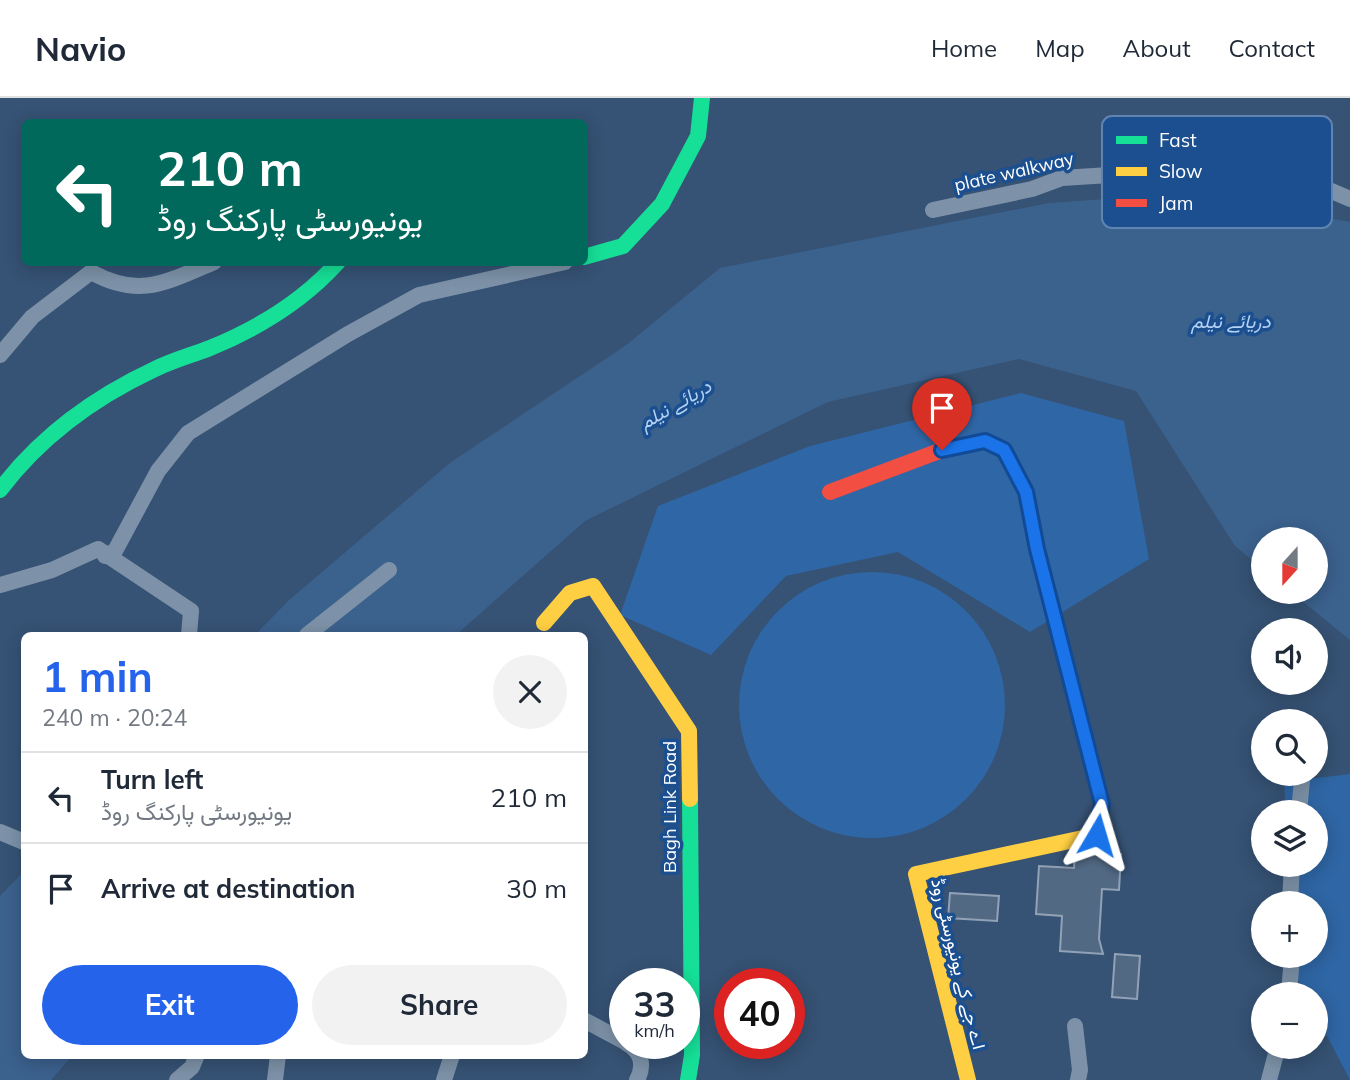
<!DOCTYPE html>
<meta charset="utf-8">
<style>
:root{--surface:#fff;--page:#f2f2f3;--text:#1f2937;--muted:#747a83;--line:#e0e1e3;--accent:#2563eb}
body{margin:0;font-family:Mulish,Vazirmatn,sans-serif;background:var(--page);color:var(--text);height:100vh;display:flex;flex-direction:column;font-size:26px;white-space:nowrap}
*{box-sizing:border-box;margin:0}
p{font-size:23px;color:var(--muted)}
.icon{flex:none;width:38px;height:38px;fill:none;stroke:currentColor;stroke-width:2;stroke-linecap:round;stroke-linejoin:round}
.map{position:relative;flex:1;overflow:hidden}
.drawer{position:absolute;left:21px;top:534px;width:567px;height:427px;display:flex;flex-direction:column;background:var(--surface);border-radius:10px;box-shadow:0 4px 18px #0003}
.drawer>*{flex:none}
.guide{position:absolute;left:21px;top:21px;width:567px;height:147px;border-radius:10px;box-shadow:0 4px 18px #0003;background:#00695c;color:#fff;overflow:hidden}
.needle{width:46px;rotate:201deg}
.buttons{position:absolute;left:1251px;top:429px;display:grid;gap:14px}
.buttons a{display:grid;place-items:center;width:77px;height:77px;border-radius:50%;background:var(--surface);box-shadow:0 4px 18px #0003;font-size:35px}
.speed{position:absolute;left:609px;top:870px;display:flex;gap:14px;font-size:35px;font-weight:700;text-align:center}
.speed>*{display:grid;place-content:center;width:91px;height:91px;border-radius:50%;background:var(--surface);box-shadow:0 4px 18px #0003;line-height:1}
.speed small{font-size:18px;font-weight:400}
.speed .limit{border:10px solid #d22;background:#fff;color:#111}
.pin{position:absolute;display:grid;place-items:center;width:60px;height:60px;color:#fff;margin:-72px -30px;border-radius:50% 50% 50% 0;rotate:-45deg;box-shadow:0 0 7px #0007}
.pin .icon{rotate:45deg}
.me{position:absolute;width:77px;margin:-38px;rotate:7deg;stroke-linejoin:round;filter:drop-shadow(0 0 5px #0008)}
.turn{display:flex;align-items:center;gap:24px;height:147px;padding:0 21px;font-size:32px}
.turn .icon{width:91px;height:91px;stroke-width:2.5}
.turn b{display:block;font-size:49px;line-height:60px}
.round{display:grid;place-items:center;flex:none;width:74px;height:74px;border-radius:37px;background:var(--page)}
.head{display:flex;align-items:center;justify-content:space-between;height:119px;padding:0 21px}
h1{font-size:42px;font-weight:700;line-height:52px;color:var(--accent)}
.primary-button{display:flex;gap:14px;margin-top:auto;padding:14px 21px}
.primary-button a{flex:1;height:80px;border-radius:42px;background:var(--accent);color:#fff;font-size:28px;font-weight:700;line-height:80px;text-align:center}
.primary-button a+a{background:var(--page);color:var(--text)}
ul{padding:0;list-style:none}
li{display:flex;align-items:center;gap:21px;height:91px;padding:0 21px;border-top:2px solid var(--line)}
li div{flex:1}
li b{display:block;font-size:26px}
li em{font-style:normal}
header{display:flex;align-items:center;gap:42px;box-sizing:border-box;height:98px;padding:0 35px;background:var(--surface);border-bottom:2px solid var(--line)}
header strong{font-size:33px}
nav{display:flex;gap:38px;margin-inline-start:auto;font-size:24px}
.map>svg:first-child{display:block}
</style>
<header>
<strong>Navio</strong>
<nav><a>Home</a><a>Map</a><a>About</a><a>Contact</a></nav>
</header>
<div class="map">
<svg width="1350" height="982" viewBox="0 0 1350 982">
<rect width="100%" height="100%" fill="#365274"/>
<!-- green -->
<path fill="#2f66a5" d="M 1021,295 L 1124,323 L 1149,461 L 1030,534 L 898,454 L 786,478 L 711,557 L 620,517 L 658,408 L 810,348 Z
M739 607a133 133 0 1 1 266 0a133 133 0 1 1-266 0Z
M 1350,676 L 1350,982 L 1316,917 L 1316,896 L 1305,896 L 1293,871 L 1292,858 L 1316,858 L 1316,805 L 1290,805 L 1288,767 L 1316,766 L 1316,714 L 1286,714 L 1284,684 Z"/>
<!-- water -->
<path fill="#3b618d" d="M 1190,95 L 1350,124 L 1350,542 L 1291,494 L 1316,494 L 1316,441 L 1264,441 L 1263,471 L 1235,448 L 1136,293 L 1019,261 L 828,304 L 585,423 L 456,537 L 255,537 L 288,503 L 451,364 L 625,248 L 720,170 L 1049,105 Z
M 24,773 L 24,957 L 73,957 L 51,982 L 0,982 L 0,798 Z"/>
<!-- building -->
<path fill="#526984" stroke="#92a2b6" stroke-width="2" d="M 1080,754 L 1121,756 L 1119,792 L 1102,791 L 1099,841 L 1103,856 L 1060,853 L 1062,818 L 1036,816 L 1039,768 L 1074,770 L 1075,755 Z
M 950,795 L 999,798 L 997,823 L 948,820 Z
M 1115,856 L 1140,858 L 1137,901 L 1112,899 Z"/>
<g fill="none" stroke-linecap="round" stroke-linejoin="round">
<!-- street -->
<path stroke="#7d92a8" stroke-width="16" d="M 933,112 L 1032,91 L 1062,80 L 1220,70 L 1266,77 L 1294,77 L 1350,101
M 0,257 L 32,219 L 91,174 C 140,201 166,184 214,164
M 105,458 L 115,453 L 158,373 L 188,335 L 348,236 L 419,197 L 565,164
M 0,487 L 52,472 L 98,451 L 191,513 L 189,537
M 307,537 L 389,472
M 1299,714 L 1302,682
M 0,734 L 24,744
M 1290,805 L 1292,766
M 1289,896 L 1292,858
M 584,922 L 625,944
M 1075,928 L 1080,972 L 1078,982
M 626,945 C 641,953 645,967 637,982
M 177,982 L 192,969 L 197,957
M 275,982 L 278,957
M 444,982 L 452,957
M 1269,982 L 1278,948"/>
<!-- fast -->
<path stroke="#16e098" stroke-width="16" d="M 584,159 L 623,148 L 662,106 L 698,38 L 702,0
M 0,392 C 40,339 95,299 155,271 C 173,262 192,257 210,250 C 259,230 303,203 338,164
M 688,982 L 692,957 L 690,701"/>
<!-- slow -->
<path stroke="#ffcf43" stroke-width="16" d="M 544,525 L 570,495 L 593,488 L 689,633 L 690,701
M 968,982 L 916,776 L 1097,737 L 1102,707 L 1087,648"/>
<!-- jam -->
<path stroke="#f24e42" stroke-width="16" d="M 830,394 L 942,352 L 985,343 L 1004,352 L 1026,394 L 1037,451 L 1087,648"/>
</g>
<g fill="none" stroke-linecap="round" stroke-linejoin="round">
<!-- route casing -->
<g stroke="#114b97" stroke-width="18">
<path id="route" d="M 942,352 L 985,343 L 1004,352 L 1026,394 L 1037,451 L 1102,706 L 1097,737"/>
</g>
<!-- route -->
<use href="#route" stroke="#1a73e8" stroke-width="12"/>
</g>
<g text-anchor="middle" stroke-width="7" stroke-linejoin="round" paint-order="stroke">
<!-- street labels -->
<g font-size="18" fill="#fff" stroke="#1b4f8f">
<text transform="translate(1014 74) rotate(-13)" y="6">plate walkway</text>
<text transform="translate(670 709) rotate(-90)" y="6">Bagh Link Road</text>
<text transform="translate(958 866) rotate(76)" y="6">اے جے کے یونیورسٹی روڈ</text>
</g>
<!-- water labels -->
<g font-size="19" font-style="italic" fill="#b5d3f5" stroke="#1b4f8f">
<text x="1231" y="230">دریائے نیلم</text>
<text transform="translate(675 306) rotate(-30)" y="7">دریائے نیلم</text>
</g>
</g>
<!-- legend -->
<rect x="1102" y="18" width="230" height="112" rx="10" fill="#1b4f8f" stroke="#5f84b1" stroke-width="2"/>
<rect x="1116" y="38" width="31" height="8" fill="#16e098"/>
<rect x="1116" y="69" width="31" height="9" fill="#ffcf43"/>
<rect x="1116" y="101" width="31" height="8" fill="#f24e42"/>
<g font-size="19" fill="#fff">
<text x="1159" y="49">Fast</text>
<text x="1159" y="80">Slow</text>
<text x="1159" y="112">Jam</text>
</g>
</svg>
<div class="buttons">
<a><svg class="needle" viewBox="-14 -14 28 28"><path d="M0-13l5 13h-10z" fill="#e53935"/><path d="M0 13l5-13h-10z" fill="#747a83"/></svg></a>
<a><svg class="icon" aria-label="sound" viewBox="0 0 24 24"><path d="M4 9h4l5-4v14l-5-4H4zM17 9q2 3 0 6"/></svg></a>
<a><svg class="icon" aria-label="search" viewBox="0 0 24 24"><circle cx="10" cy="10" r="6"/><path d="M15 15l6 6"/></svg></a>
<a><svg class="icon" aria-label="layers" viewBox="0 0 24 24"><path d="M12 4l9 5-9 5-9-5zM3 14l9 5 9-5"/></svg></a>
<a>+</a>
<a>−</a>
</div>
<div class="speed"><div>33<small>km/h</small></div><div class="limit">40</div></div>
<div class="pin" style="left:942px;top:352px;background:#d93025"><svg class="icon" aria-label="arrive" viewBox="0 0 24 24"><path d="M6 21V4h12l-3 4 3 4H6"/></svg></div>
<svg class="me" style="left:1097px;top:737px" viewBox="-20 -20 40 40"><path d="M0-17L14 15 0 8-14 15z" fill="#1a73e8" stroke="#fff" stroke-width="4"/></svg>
<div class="guide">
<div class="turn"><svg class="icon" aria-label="left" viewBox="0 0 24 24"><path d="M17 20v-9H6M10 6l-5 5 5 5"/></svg><div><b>210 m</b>یونیورسٹی پارکنگ روڈ</div></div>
</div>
<section class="drawer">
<div class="head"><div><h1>1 min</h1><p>240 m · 20:24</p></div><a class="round"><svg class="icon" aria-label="close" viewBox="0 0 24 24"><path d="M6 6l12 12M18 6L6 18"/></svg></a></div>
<ul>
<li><svg class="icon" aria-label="left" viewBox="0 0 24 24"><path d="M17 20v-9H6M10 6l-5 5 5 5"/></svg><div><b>Turn left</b><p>یونیورسٹی پارکنگ روڈ</p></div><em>210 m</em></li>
<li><svg class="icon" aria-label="arrive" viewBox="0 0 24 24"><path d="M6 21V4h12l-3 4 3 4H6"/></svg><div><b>Arrive at destination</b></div><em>30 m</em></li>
</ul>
<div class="primary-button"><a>Exit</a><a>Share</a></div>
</section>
</div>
